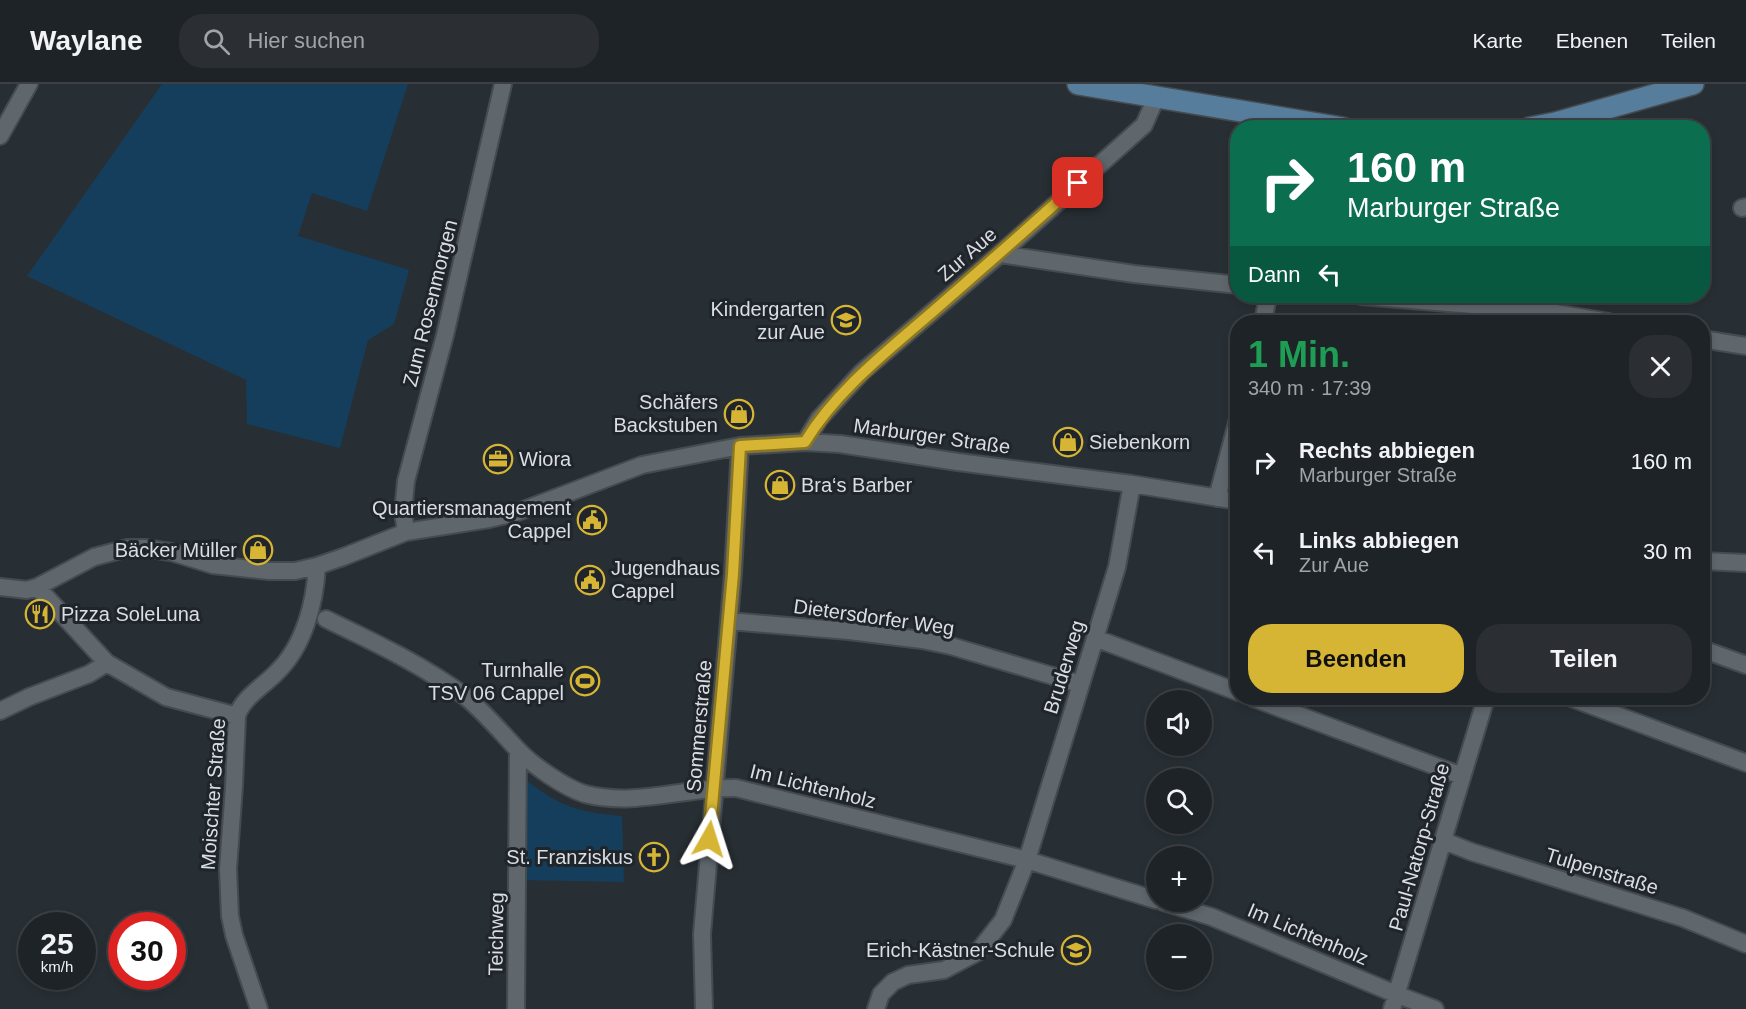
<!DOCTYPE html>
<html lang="de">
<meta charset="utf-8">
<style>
:root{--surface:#1e2327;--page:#2b2f33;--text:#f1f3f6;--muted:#a1a4a7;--line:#3c4044;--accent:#d6b534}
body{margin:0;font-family:Helvetica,sans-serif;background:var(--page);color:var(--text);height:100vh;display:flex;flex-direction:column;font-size:22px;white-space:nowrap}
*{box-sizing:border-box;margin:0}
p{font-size:20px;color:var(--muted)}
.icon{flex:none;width:33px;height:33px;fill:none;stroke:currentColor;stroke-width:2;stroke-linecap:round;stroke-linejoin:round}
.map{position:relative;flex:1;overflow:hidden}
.panel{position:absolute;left:1230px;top:231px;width:480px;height:390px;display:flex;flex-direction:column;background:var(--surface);border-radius:24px;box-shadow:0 3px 9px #0003,0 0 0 2px var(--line)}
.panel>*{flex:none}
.hud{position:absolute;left:1230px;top:36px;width:480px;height:183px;border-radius:24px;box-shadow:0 3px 9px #0003,0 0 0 2px var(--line);background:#0b6e4f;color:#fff;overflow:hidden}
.tools{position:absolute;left:1146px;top:606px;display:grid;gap:12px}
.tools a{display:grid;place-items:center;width:66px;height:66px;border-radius:50%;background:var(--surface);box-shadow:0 3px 9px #0003,0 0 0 2px var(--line);font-size:30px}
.speed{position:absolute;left:18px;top:828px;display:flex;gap:12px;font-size:30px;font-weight:700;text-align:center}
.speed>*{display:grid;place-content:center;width:78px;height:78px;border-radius:50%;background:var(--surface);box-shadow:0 3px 9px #0003,0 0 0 2px var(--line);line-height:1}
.speed small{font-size:15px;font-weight:400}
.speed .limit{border:9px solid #d22;background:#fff;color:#111}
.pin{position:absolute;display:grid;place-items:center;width:51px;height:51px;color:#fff;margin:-26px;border-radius:12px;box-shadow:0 3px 9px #0006}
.me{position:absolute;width:66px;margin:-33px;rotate:6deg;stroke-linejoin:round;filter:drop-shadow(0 0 4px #0008)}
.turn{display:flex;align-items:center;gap:21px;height:126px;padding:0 18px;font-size:27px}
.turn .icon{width:78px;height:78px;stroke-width:2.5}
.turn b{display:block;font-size:42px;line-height:51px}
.then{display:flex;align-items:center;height:57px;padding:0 18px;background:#0003;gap:12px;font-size:22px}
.round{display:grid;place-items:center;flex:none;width:63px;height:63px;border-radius:24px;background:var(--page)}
.overview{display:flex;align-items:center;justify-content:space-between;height:102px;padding:0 18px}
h1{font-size:36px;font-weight:700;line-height:45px;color:#1e9e55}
.action{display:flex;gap:12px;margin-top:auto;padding:12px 18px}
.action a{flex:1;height:69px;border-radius:24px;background:var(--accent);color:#111;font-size:24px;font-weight:700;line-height:69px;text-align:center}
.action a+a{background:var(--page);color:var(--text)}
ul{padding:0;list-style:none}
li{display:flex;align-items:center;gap:18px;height:90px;padding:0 18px}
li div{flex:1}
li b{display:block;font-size:22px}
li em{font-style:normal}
header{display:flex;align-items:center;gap:36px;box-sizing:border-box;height:84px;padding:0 30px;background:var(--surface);border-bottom:2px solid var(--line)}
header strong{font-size:28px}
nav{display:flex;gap:33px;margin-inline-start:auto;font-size:21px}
.search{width:420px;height:54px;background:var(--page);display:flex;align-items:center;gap:15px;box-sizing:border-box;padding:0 21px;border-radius:24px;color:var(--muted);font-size:22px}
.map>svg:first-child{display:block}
</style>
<header>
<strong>Waylane</strong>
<div class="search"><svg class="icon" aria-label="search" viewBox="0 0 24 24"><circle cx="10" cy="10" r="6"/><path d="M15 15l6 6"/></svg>Hier suchen</div>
<nav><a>Karte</a><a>Ebenen</a><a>Teilen</a></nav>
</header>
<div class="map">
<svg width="1746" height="925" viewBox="0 0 1746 925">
<rect width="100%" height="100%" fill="#282f34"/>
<!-- green -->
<path fill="#143e5c" d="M 162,0 L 408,0 L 367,127 L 312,109 L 298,152 L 409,186 L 394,240 L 368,256 L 340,364 L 247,340 L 246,296 L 27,192 Z
M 521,692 C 558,722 576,728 622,732 L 624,798 L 521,796 Z"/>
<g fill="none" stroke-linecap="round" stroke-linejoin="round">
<!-- minor casing -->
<g stroke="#454b4f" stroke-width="20">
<path id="minor" d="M 0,52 L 29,0
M 1742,124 L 1746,123
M 1000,170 L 1134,190 L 1238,201
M 1361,212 L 1537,226 L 1609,238
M 1263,238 L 1268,212
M 1536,238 L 1539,212
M 1702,255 L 1746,262
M 805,358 L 819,335 L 862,288 L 1000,170 L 1144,41 L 1156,14
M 1217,414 L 1238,335
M 406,448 L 403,428 L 406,397 L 445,251 L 503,0
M 1702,477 L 1746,479
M 0,503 L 27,506 L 37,503 L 94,473 L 128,464 L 144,464 L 171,468 L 213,481 L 269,487 L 295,487 L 317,482 L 343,473 L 406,448 L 489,435 L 518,428 L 642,381 L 740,362 L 805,358 L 840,360 L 958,378 L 1132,400 L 1238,417
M 37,503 L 107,579 L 166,613 L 237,632
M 326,535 C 374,558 423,581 466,613 C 485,629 500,647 517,665 C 532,681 565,704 585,710 C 635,723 686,703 736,704 L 1027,776 L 1156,816
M 729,537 L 849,547 L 922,556 L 951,562 L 1080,600
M 1095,554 L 1238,608
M 1702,565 L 1746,581
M 1253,614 L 1462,692
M 1571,614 L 1746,679
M 0,627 L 29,613 L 89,590 L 107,579
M 1444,757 L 1472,768 L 1683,834 L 1746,860
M 1163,818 L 1212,833 L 1398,911 L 1435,925
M 259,925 L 234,851 L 230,832 L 228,785 L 234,702 L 237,632 C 242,614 265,601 277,588 C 304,562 315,519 317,482
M 516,925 L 518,667
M 704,925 L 702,850 L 733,490 L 740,362
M 876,925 L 881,910 L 893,898 L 908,891 L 944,886 L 978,868 L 1003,836 L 1027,776 L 1117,483 L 1132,400
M 1392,925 L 1486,614"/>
</g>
<!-- major casing -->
<g stroke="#454b4f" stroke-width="24">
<path id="major" d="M 1078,0 L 1343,44
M 1529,44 L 1555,39 L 1693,0"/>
</g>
<!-- minor -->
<use href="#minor" stroke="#5f666c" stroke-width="16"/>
<!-- major -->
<use href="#major" stroke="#577d9c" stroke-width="21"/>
</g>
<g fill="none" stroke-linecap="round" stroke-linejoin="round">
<!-- route casing -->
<g stroke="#8b7622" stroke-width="15">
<path id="route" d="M 709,755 L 733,490 L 740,362 L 805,358 C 836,307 885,269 930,230 C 979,187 1029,144 1078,99"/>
</g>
<!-- route -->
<use href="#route" stroke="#d6b534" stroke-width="10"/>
</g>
<!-- icons -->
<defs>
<g id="school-ring" transform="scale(1.5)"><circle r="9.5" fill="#1f252a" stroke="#d6b534" stroke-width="1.5"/><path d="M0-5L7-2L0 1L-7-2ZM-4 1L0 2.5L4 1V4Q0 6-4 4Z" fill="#d6b534"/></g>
<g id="shop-ring" transform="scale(1.5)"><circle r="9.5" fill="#1f252a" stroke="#d6b534" stroke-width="1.5"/><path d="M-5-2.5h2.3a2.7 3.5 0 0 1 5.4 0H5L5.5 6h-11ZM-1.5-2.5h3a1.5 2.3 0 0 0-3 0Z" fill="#d6b534"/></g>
<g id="office-ring" transform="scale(1.5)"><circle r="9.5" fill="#1f252a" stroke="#d6b534" stroke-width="1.5"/><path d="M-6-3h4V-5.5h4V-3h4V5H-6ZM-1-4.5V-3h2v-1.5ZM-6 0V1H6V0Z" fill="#d6b534"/></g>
<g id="civic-ring" transform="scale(1.5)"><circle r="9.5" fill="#1f252a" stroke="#d6b534" stroke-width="1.5"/><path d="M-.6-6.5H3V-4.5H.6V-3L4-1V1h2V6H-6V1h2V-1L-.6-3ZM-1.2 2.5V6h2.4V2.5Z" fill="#d6b534"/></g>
<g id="restaurant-ring" transform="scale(1.5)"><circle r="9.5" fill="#1f252a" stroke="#d6b534" stroke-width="1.5"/><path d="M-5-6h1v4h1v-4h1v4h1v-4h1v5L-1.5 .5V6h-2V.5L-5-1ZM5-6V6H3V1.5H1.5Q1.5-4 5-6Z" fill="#d6b534"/></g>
<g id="stadium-ring" transform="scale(1.5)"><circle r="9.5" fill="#1f252a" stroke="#d6b534" stroke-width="1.5"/><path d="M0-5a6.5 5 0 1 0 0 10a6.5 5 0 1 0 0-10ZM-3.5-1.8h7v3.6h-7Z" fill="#d6b534"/></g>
<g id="church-ring" transform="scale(1.5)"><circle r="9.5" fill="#1f252a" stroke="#d6b534" stroke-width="1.5"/><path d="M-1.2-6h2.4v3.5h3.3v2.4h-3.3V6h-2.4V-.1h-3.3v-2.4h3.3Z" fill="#d6b534"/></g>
</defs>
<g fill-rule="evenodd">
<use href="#school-ring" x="846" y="236"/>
<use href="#shop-ring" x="739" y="330"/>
<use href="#shop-ring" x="1068" y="358"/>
<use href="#office-ring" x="498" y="375"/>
<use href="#shop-ring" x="780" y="401"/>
<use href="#civic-ring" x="592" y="436"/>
<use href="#shop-ring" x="258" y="466"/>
<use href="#civic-ring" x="590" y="496"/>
<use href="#restaurant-ring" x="40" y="530"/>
<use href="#stadium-ring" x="585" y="597"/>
<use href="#church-ring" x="654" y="773"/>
<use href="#school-ring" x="1076" y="866"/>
</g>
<g text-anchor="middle" stroke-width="6" stroke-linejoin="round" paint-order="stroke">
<!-- street labels -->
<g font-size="20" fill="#dadee2" stroke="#1f252a">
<text transform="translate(967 170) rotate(-41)" y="7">Zur Aue</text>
<text transform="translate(430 219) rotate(-76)" y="7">Zum Rosenmorgen</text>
<text transform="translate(932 352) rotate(8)" y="7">Marburger Straße</text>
<text transform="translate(874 533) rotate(8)" y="7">Dietersdorfer Weg</text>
<text transform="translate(1064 583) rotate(-73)" y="7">Bruderweg</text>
<text transform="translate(699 642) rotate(-85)" y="7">Sommerstraße</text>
<text transform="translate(813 702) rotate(14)" y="7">Im Lichtenholz</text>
<text transform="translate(213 710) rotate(-86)" y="7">Moischter Straße</text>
<text transform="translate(1419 763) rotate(-74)" y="7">Paul-Natorp-Straße</text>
<text transform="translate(1602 787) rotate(17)" y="7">Tulpenstraße</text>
<text transform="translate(496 850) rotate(-89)" y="7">Teichweg</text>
<text transform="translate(1308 850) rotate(23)" y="7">Im Lichtenholz</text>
</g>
<!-- poi labels -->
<g font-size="20" fill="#dadee2" stroke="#1f252a" text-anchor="end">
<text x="825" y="232">Kindergarten<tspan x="825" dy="23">zur Aue</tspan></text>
<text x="718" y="325">Schäfers<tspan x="718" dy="23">Backstuben</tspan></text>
<text x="1089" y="365" text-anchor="start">Siebenkorn</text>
<text x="519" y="382" text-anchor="start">Wiora</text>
<text x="801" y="408" text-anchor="start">Bra‘s Barber</text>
<text x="571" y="431">Quartiersmanagement<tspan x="571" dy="23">Cappel</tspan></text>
<text x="237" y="473">Bäcker Müller</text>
<text x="611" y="491" text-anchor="start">Jugendhaus<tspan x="611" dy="23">Cappel</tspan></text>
<text x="61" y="537" text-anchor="start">Pizza SoleLuna</text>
<text x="564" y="593">Turnhalle<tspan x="564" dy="23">TSV 06 Cappel</tspan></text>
<text x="633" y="780">St. Franziskus</text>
<text x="1055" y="873">Erich-Kästner-Schule</text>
</g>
</g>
</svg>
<div class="tools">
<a><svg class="icon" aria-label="sound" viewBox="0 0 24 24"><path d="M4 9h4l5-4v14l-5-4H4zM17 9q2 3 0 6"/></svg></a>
<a><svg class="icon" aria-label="search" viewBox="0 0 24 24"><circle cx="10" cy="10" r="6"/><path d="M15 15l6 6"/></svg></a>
<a>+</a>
<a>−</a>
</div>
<div class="speed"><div>25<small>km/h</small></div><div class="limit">30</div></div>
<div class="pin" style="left:1078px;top:99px;background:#d93025"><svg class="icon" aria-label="arrive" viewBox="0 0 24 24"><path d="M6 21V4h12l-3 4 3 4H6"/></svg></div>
<svg class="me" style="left:709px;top:755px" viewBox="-20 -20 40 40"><path d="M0-17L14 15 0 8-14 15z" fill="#d6b534" stroke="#fff" stroke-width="4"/></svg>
<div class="hud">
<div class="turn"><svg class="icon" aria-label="right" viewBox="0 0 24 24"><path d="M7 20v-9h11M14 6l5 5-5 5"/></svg><div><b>160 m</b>Marburger Straße</div></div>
<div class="then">Dann<svg class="icon" aria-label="left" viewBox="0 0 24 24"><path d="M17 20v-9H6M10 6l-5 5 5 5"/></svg></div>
</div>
<section class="panel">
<div class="overview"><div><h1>1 Min.</h1><p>340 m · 17:39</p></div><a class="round"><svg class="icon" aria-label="close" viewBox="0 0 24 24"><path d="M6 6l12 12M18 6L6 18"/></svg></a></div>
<ul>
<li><svg class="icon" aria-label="right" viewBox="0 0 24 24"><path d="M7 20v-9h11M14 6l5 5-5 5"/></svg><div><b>Rechts abbiegen</b><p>Marburger Straße</p></div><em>160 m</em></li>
<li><svg class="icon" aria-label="left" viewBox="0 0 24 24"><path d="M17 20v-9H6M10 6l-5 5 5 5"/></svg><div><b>Links abbiegen</b><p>Zur Aue</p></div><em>30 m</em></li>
</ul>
<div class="action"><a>Beenden</a><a>Teilen</a></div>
</section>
</div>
